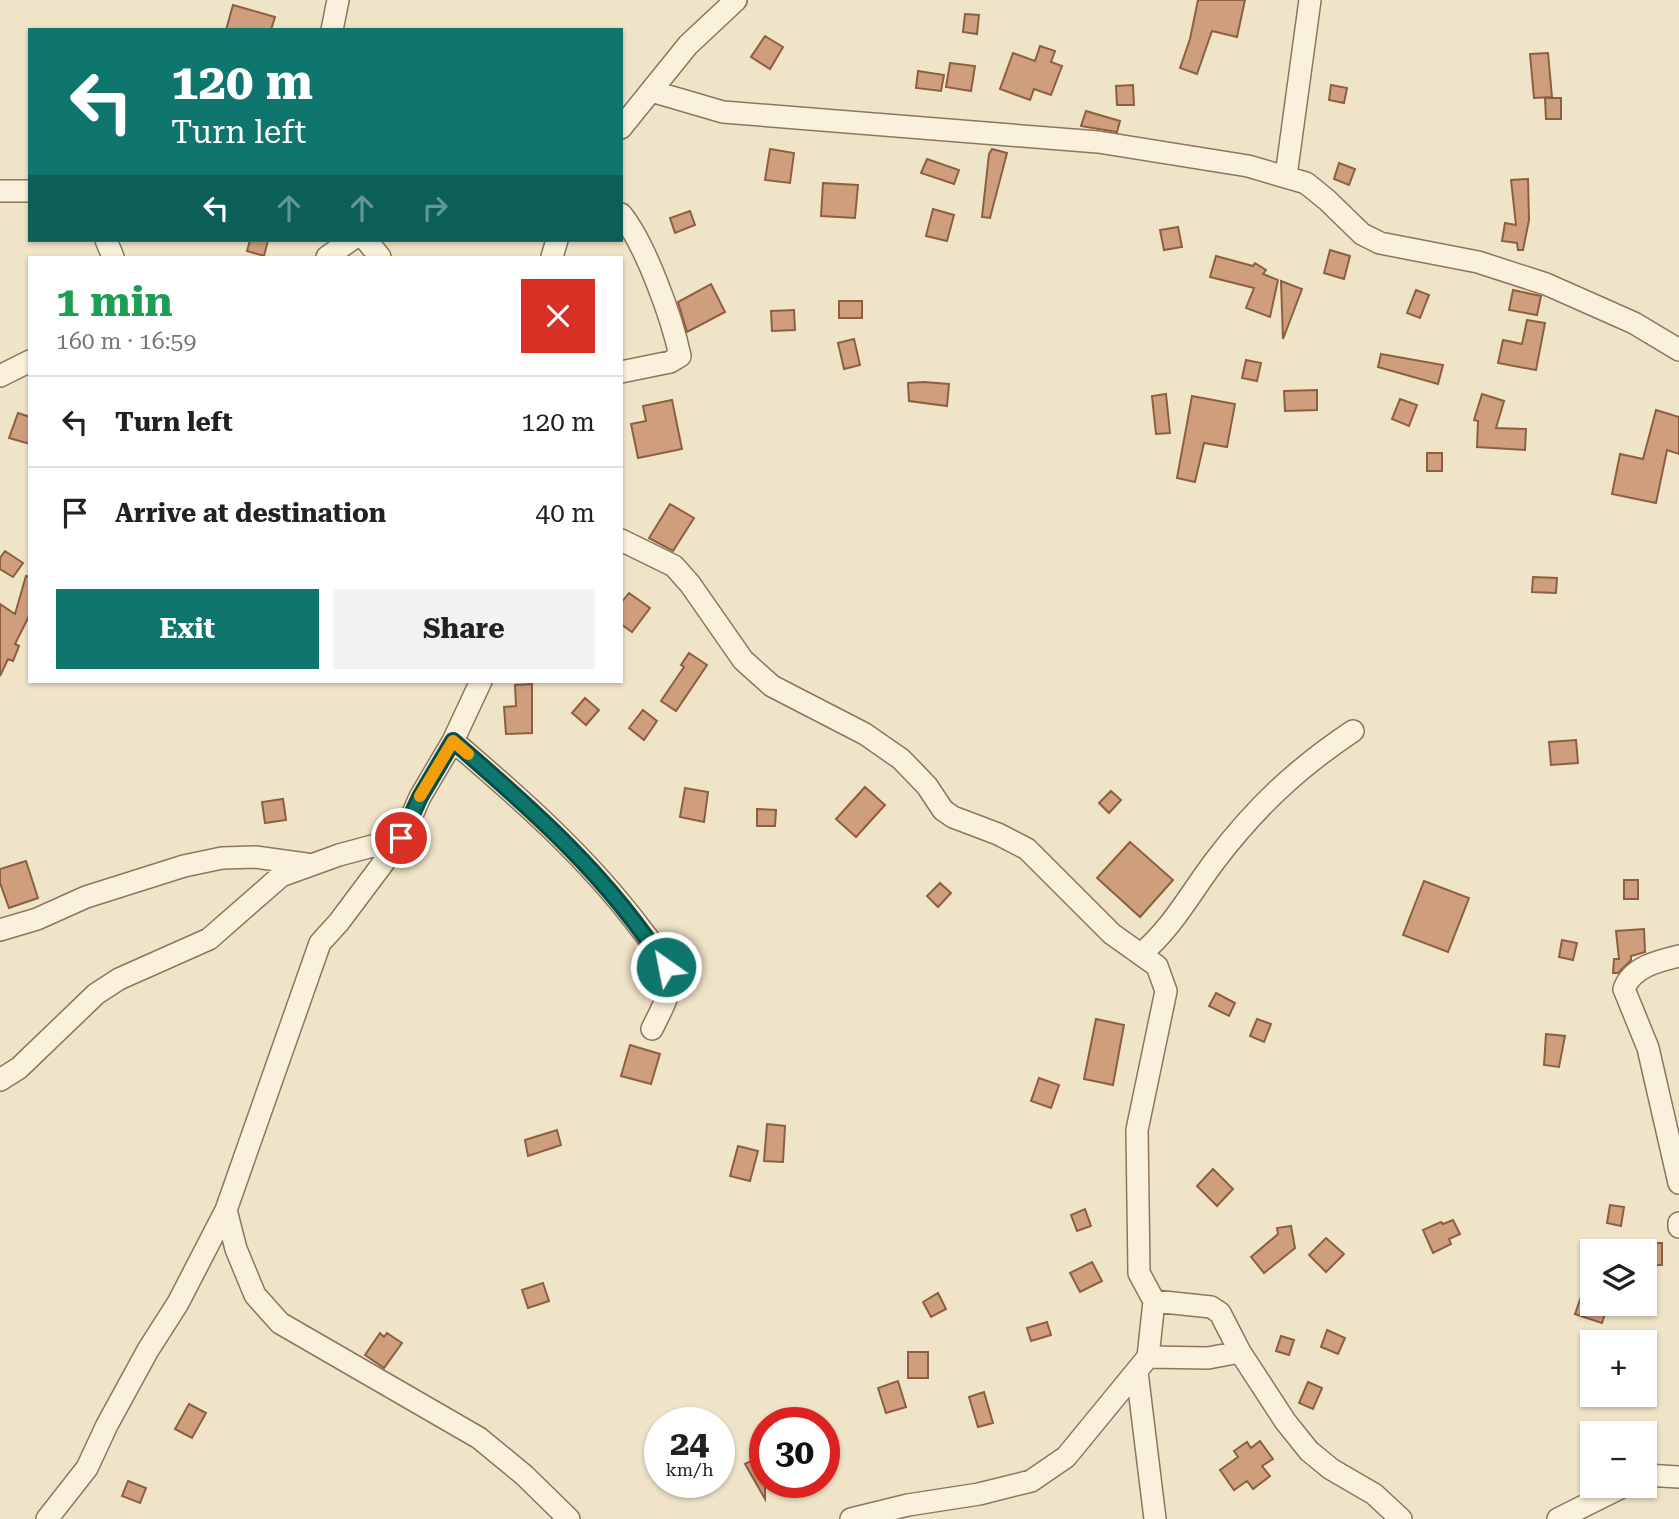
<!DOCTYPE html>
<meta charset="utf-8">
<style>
:root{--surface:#fff;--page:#f2f2f2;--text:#222;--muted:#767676;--line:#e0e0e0;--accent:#0f766e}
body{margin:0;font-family:"Roboto Serif",serif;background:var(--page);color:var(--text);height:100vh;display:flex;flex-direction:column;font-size:26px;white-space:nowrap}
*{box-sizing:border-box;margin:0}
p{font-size:23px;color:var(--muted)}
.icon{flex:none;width:38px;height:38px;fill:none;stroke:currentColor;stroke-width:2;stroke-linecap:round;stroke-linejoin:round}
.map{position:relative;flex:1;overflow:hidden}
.details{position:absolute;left:28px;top:256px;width:595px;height:427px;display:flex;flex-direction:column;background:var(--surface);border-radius:0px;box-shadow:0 2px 5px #0004}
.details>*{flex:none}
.top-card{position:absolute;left:28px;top:28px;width:595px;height:214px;border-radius:0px;box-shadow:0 2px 5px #0004;background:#0f766e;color:#fff;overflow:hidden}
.buttons{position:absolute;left:1580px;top:1239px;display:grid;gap:14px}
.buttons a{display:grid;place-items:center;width:77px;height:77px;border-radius:0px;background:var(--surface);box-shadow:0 2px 5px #0004;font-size:35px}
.speed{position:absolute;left:644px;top:1407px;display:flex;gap:14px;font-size:35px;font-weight:700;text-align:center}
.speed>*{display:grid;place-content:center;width:91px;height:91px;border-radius:50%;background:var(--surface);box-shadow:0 2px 5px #0004;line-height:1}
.speed small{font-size:18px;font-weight:400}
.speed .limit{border:10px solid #d22;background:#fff;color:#111}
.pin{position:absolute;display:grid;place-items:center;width:60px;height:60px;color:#fff;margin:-30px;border:4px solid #fff;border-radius:50%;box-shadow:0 2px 7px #0007}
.me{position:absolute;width:77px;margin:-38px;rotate:327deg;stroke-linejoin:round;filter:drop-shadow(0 0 5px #0008)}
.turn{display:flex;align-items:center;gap:24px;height:147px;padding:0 28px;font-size:32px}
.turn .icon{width:91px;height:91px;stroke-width:2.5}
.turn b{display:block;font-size:49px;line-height:60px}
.lanes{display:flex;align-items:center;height:66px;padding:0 28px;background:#0003;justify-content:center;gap:35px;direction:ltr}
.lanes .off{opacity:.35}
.round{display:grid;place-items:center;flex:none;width:74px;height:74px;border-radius:0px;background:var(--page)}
.head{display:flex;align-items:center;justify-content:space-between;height:119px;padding:0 28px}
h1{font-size:42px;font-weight:700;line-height:52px;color:#1e9e55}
.button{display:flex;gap:14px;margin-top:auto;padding:14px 28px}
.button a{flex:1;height:80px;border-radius:0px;background:var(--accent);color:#fff;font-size:28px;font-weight:700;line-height:80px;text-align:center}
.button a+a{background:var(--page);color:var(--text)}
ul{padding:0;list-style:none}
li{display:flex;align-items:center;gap:21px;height:91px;padding:0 28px;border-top:2px solid var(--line)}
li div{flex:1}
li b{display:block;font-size:26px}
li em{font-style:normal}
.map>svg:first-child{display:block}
</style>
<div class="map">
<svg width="1679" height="1519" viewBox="0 0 1679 1519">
<rect width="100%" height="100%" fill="#f0e4c8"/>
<!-- building -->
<path fill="#cf9f7d" stroke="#8d5f41" stroke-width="2" d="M 1198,0 L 1245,0 L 1237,37 L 1212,31 L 1197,74 L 1180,68 L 1190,39 Z
M 233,5 L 275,17 L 271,30 L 226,30 Z
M 965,14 L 979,15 L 977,34 L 963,32 Z
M 765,36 L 783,47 L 770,69 L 751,57 Z
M 1040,46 L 1055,51 L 1051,62 L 1062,66 L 1051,95 L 1034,89 L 1030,100 L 1000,89 L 1013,53 L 1035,61 Z
M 1548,53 L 1552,97 L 1534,98 L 1530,54 Z
M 950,63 L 975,66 L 971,91 L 946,87 Z
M 918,71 L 944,75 L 941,91 L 916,88 Z
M 1133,85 L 1134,105 L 1117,105 L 1116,86 Z
M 1331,85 L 1347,88 L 1344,103 L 1329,100 Z
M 1545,98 L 1561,98 L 1561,119 L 1546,119 Z
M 1086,111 L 1120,121 L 1117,132 L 1081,126 Z
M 770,149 L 794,153 L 790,183 L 765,180 Z
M 992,149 L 1007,153 L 990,218 L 982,217 L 989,154 Z
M 927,159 L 959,170 L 954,184 L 921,173 Z
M 1339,163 L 1355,169 L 1349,185 L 1334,179 Z
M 1528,179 L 1529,220 L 1523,250 L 1518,250 L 1517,243 L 1502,241 L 1505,223 L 1516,225 L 1511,180 Z
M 823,183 L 858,185 L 855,218 L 821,216 Z
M 933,209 L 954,215 L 947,241 L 926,236 Z
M 690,211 L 695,225 L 675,233 L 670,218 Z
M 1178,227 L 1182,247 L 1164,250 L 1160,230 Z
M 250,240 L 268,240 L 264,256 L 247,251 Z
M 1330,250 L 1350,256 L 1344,279 L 1324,273 Z
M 1216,256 L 1253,266 L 1255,263 L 1266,270 L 1263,274 L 1278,280 L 1270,317 L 1246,308 L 1254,288 L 1210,277 Z
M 1281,281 L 1302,289 L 1283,339 Z
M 711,284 L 725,312 L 687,332 L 678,302 Z
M 1416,290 L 1429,295 L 1420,318 L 1407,313 Z
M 1513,290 L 1541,296 L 1537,315 L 1509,310 Z
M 839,301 L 862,301 L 862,318 L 839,318 Z
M 794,310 L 795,330 L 772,331 L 771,311 Z
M 1527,320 L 1545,323 L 1536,370 L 1498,363 L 1503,340 L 1522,344 Z
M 854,339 L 860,365 L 844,369 L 838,343 Z
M 1381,354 L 1443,365 L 1438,384 L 1378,367 Z
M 1246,360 L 1261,363 L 1257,381 L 1242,378 Z
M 924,382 L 949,384 L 947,406 L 909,401 L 908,383 Z
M 1317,390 L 1317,410 L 1285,411 L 1284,391 Z
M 1166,394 L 1170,433 L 1156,434 L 1152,396 Z
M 1482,394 L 1504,401 L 1496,428 L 1526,429 L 1525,450 L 1477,447 L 1478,421 L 1474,420 Z
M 1192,396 L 1235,404 L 1227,447 L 1204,443 L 1195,482 L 1177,478 Z
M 1400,399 L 1417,405 L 1409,426 L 1392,419 Z
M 672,400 L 682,449 L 638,458 L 631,424 L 646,421 L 643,406 Z
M 1656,410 L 1679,417 L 1679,454 L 1667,450 L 1656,503 L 1612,494 L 1620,454 L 1643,459 Z
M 18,413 L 30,417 L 30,444 L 9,438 Z
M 1427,453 L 1442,453 L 1442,471 L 1427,471 Z
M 670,504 L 694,518 L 673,551 L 649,538 Z
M 5,551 L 23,563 L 13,577 L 0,569 L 0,558 Z
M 26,576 L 30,577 L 30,614 L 15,644 L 19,646 L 13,661 L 8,659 L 0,676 L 0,604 L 15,614 Z
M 1533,577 L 1557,578 L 1556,593 L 1532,592 Z
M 629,593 L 650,608 L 632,632 L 621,624 L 621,603 Z
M 689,653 L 707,665 L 676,711 L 661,701 L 684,667 L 681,665 Z
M 532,684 L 532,733 L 506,734 L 504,707 L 516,706 L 515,685 Z
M 585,698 L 599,710 L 586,725 L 572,713 Z
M 643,710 L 657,721 L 644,740 L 629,728 Z
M 1576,740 L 1578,763 L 1551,765 L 1549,742 Z
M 865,787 L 885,805 L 856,837 L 836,819 Z
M 685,788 L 708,792 L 704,822 L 680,817 Z
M 1111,791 L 1121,800 L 1109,813 L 1099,803 Z
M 283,799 L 286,820 L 265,823 L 262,802 Z
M 757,809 L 776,810 L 775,826 L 757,826 Z
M 1130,842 L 1173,880 L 1140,917 L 1097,878 Z
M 26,861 L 38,898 L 9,908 L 0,883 L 0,869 Z
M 1624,880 L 1638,880 L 1638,899 L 1624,899 Z
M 1424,881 L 1469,898 L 1448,952 L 1403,935 Z
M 940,883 L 951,893 L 938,907 L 927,896 Z
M 1644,929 L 1645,952 L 1631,956 L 1631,960 L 1618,973 L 1613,973 L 1614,959 L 1619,959 L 1616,931 Z
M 1562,940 L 1577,943 L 1573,960 L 1559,957 Z
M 1216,993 L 1235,1003 L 1229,1016 L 1209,1006 Z
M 1096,1019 L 1124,1025 L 1113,1085 L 1084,1079 Z
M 1257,1019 L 1271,1024 L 1264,1042 L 1250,1036 Z
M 1546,1034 L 1565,1036 L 1559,1067 L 1544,1065 Z
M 630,1045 L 660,1054 L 651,1084 L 621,1076 Z
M 1039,1078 L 1059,1085 L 1051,1108 L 1031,1101 Z
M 767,1124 L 785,1126 L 783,1162 L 764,1161 Z
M 557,1130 L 561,1145 L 528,1156 L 525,1140 Z
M 738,1146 L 758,1151 L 750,1181 L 730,1176 Z
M 1213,1169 L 1233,1189 L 1217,1206 L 1197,1186 Z
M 1610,1205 L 1624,1207 L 1621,1226 L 1607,1223 Z
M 1085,1209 L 1091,1226 L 1077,1231 L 1071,1215 Z
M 1453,1220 L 1460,1234 L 1449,1239 L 1451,1244 L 1433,1253 L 1423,1230 L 1441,1222 L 1443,1224 Z
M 1291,1226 L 1295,1248 L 1264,1273 L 1251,1257 L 1278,1234 L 1277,1228 Z
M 1326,1238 L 1344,1254 L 1326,1272 L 1309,1255 Z
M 1647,1243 L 1662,1243 L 1662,1265 L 1648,1265 Z
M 1092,1262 L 1102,1281 L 1080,1292 L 1070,1273 Z
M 1590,1271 L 1592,1271 L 1592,1304 L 1608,1304 L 1602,1323 L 1575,1314 Z
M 543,1283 L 549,1301 L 528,1308 L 522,1290 Z
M 938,1293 L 946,1309 L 931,1317 L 923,1302 Z
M 1047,1322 L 1051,1335 L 1031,1341 L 1027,1328 Z
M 1327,1330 L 1345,1338 L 1338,1354 L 1321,1347 Z
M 380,1333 L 384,1337 L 387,1333 L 402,1343 L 384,1368 L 365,1355 Z
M 1281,1336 L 1294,1340 L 1289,1355 L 1276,1351 Z
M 908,1352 L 928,1352 L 928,1378 L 908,1378 Z
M 898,1381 L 906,1407 L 886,1413 L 878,1388 Z
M 1308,1382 L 1322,1388 L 1313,1409 L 1299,1403 Z
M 984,1392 L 993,1423 L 978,1427 L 969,1397 Z
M 189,1404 L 206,1413 L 192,1438 L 175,1429 Z
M 1260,1441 L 1273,1459 L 1262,1466 L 1270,1476 L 1253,1489 L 1247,1481 L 1234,1490 L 1220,1470 L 1238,1457 L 1234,1451 L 1247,1442 L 1251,1448 Z
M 765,1454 L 765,1499 L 745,1464 Z
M 128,1481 L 146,1488 L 140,1503 L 122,1496 Z"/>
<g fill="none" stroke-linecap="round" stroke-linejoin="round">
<!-- street casing -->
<g stroke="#8d765c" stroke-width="24">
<path id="street" d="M 332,30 L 338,0
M 651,91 L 723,112 L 1098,142 L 1248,166 L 1306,183 L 1327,200 L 1362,234 L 1380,243 L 1478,262 L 1546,284 L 1634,323 L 1679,350
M 621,128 L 688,45 L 736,0
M 1286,176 L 1310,0
M 0,191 L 30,191
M 621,214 C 645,243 672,318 680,356 L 670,362 L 621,372
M 106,240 L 113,257
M 366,240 L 380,257
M 327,257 L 351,240
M 552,257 L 557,240
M 0,376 L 30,361
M 621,540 L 674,566 L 690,584 L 743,660 L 772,686 L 865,734 L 901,759 L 927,786 L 943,810 L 953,817 L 998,834 L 1027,849 L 1112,934 L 1157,966 L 1166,991 L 1137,1130 L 1139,1273 L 1154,1301 L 1148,1357 L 1066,1457 L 1031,1481 L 979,1494 L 908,1505 L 851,1519
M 453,741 C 521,799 587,857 641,929 C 651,942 669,962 670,979 C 670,997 659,1014 652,1029
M 0,930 L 37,919 L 86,897 L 184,866 L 222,858 L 255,857 L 306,864
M 1141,954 C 1172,928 1190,894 1214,862 C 1255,808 1296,769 1353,731
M 1679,956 C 1658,961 1632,967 1624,989 L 1648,1048 L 1679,1183
M 0,1080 L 19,1068 L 96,994 L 119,979 L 209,939 L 281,876 L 339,855 L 402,838
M 226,1210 L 236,1249 L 255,1295 L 280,1323 L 479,1438 L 524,1475 L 569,1519
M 1679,1223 L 1679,1227
M 1154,1301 L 1211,1307 L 1220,1313 L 1240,1352 L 1285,1421 L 1309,1451 L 1331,1469 L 1374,1494 L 1401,1519
M 1148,1357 L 1208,1358 L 1240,1352
M 1137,1372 L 1155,1519
M 1645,1475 L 1679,1477
M 47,1519 L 87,1468 L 107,1425 L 148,1350 L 178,1303 L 226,1210 L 320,943 L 339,922 L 402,838 L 420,797 L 453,741 L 481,681
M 1558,1519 L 1624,1486"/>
</g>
<!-- street -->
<use href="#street" stroke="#faf1dc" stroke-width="21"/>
</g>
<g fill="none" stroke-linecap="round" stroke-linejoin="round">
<!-- route casing -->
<g stroke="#0a4d48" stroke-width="18">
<path id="route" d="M 401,838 L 420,797 L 453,741 C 533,810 609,877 666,967"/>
</g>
<!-- route -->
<use href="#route" stroke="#0f766e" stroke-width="12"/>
<!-- slow -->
<path stroke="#f59e0b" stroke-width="12" d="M 420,796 L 453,741 L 468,754"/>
</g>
</svg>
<div class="buttons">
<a><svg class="icon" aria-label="layers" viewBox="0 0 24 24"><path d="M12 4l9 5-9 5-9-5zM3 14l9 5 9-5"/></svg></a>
<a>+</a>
<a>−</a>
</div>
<div class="speed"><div>24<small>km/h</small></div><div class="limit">30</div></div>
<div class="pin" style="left:401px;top:838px;background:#d93025"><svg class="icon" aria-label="arrive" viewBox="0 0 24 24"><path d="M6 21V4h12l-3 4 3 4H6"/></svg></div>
<svg class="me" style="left:666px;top:967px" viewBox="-20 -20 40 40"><circle r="17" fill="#0f766e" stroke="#fff" stroke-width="3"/><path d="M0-11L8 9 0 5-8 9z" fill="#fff"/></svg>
<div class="top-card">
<div class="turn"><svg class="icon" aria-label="left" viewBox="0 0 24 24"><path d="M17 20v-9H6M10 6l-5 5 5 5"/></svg><div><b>120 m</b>Turn left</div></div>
<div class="lanes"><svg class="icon" aria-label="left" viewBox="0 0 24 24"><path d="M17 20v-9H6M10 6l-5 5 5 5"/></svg><svg class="icon off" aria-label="ahead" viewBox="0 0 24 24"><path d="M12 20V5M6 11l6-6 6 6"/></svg><svg class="icon off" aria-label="ahead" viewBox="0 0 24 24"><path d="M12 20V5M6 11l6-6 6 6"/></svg><svg class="icon off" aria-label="right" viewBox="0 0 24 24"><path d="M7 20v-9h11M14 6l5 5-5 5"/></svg></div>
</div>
<section class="details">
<div class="head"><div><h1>1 min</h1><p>160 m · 16:59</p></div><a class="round" style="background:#d93025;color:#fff"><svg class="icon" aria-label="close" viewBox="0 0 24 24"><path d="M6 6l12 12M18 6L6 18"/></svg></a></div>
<ul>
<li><svg class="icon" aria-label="left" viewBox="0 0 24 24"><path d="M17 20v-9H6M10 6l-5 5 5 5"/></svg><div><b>Turn left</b></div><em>120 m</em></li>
<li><svg class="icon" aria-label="arrive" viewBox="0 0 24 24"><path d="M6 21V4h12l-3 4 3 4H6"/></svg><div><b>Arrive at destination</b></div><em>40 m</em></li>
</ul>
<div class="button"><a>Exit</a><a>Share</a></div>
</section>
</div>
